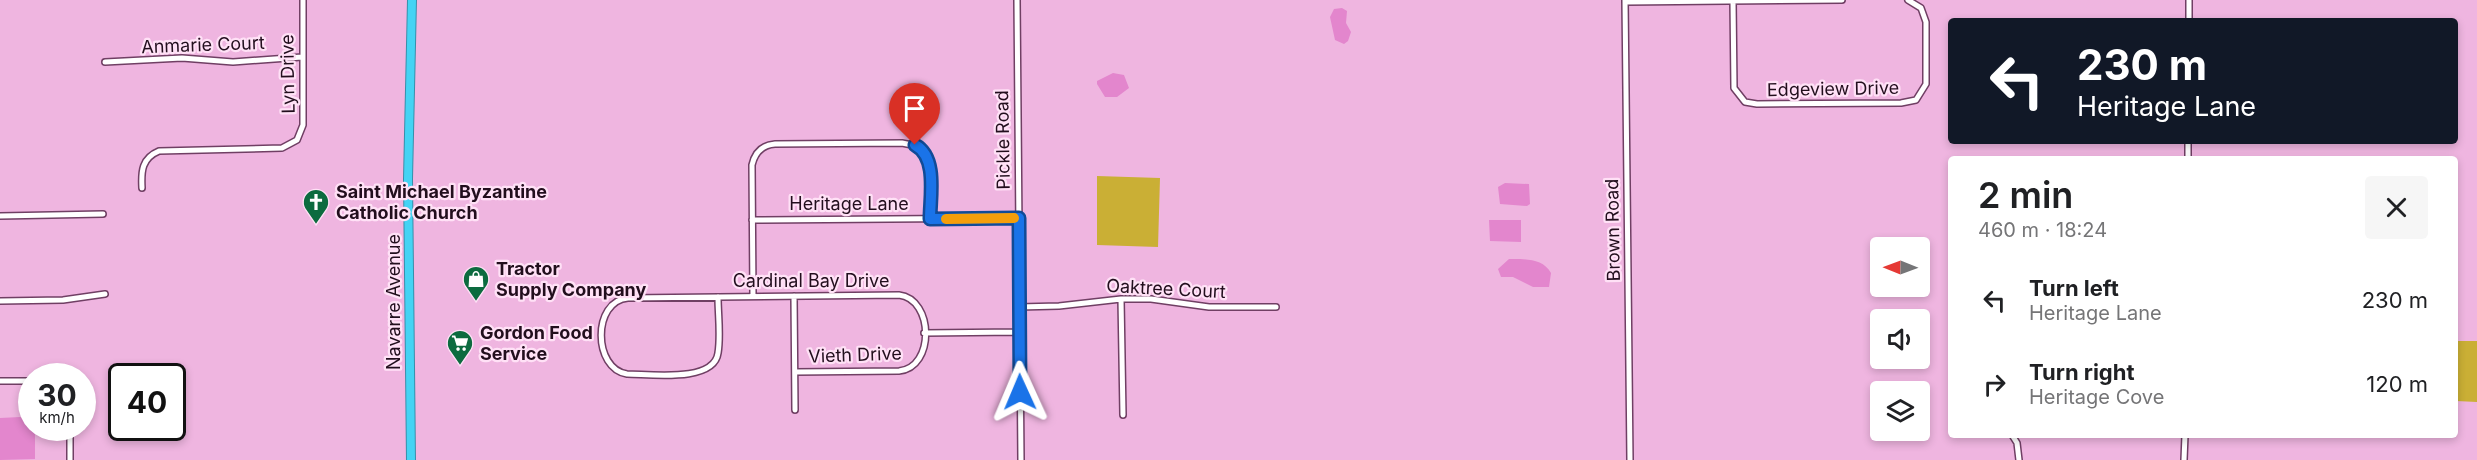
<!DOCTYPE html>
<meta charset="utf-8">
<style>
:root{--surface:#fff;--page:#f6f6f6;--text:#202124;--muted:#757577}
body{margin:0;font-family:Inter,sans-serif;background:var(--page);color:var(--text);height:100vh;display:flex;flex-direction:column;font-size:22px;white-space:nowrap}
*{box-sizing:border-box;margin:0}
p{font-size:20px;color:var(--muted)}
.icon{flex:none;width:33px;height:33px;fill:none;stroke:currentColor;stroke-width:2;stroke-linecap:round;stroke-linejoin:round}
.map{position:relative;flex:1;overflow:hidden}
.details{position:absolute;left:1948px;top:156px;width:510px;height:282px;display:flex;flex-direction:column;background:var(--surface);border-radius:6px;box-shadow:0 3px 9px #0003}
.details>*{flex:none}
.top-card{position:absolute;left:1948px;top:18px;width:510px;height:126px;border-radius:6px;box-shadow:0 3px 9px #0003;background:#111827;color:#fff;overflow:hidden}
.needle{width:39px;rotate:271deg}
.tools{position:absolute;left:1870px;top:237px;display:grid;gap:12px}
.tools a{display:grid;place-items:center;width:60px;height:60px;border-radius:6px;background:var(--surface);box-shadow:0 3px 9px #0003;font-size:30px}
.speed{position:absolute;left:18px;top:363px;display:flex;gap:12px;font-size:30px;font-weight:700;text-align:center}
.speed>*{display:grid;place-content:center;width:78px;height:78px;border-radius:50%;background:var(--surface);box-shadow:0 3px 9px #0003;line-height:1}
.speed small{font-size:15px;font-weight:400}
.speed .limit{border:3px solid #111;border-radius:9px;background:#fff;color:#111}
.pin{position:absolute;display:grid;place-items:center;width:51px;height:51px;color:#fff;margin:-62px -26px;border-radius:50% 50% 50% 0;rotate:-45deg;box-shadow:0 0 6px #0007}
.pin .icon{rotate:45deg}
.me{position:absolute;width:66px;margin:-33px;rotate:359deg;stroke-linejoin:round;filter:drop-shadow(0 0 4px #0008)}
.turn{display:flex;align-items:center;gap:21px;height:126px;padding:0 30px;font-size:27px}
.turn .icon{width:78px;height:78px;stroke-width:2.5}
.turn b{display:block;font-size:42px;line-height:51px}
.round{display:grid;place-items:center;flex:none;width:63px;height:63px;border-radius:6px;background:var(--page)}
.summary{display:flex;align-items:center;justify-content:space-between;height:102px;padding:0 30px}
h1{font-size:36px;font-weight:600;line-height:45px}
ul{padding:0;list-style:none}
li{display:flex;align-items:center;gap:18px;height:84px;padding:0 30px}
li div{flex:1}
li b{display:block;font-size:22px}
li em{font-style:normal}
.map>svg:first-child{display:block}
</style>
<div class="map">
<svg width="2477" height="460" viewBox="0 0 2477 460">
<rect width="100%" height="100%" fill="#efb5e0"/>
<!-- green -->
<path fill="#caaf35" d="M 1097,176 L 1160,178 L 1158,247 L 1097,245 Z
M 2456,341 L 2477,341 L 2477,402 L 2456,401 Z"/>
<!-- water -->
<path fill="#e386cd" d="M 1342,8 L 1347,11 L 1346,23 L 1351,32 L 1348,41 L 1344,44 L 1335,40 L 1330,17 L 1334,9 Z
M 1113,73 L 1124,75 L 1129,88 L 1117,97 L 1105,97 L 1097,84 L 1097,81 Z
M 1505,183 L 1529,184 L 1530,204 L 1527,206 L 1500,204 L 1498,187 Z
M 1489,220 L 1521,220 L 1521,242 L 1490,241 Z
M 1509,259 C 1524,259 1543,258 1551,273 L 1549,287 L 1533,287 L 1513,277 L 1501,277 L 1498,269 Z
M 20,417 L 31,418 L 32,428 L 35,428 L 35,459 L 0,460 L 0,418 Z"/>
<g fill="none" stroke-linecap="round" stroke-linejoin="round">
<!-- minor casing -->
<g stroke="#703f64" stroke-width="8">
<path id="minor" d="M 1017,0 L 1021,460
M 1625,0 L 1630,460
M 1733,1 L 1734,88 L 1745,102 L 1757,104 L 1901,103 L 1916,100 L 1926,84 L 1926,22 L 1921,8 L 1908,0
M 1625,2 L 1842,0
M 2189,21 L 2189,0
M 105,62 L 182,58 L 233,62 L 302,57
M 2188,159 L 2188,141
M 142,188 C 141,171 142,158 159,151 L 282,148 L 297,140 L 303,125 L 303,0
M 0,216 L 103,214
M 752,220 L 1019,218
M 753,296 L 752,165 C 755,152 762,145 775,144 L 902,143 L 917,146 L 929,161 L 930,219
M 794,296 L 795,410
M 718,297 C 718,315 721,335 718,353 C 714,383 650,374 627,374 C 593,369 592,301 628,298 L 899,295 C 934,299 935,368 899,371 L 795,372
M 1121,299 L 1123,415
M 0,301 L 63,300 L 105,294
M 1019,307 L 1059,306 L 1121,299 L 1151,299 L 1209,307 L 1276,307
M 924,333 L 1019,332
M 0,381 L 32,381
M 70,428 L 70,460
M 2012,435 L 2017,443 L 2019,460
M 2184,460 L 2185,435"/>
</g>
<!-- highway casing -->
<g stroke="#388ea9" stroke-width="10">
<path id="highway" d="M 411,460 L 408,179 L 412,0"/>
</g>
<!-- minor -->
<use href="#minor" stroke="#fff" stroke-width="5"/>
<!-- highway -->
<use href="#highway" stroke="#44d3f4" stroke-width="8"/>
</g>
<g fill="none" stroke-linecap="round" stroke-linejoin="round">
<!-- route casing -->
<g stroke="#114b97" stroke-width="15">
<path id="route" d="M 915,145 C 938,157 930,197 930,219 L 1019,218 L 1020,392"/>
</g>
<!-- route -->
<use href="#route" stroke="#1a73e8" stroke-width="10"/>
<!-- slow -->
<path stroke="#f59e0b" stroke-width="10" d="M 946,219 L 1014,218"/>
</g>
<!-- icons -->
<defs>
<g id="church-pin" transform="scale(1.35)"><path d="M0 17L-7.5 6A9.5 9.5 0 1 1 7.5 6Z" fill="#0c6b3f" stroke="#ffe1f6"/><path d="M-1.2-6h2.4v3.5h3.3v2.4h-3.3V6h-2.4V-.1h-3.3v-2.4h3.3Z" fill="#fff"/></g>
<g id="shop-pin" transform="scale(1.35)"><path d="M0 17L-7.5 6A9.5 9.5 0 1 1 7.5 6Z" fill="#0c6b3f" stroke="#ffe1f6"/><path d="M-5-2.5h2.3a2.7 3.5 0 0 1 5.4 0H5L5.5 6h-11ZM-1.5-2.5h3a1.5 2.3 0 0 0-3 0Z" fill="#fff"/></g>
<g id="supermarket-pin" transform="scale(1.35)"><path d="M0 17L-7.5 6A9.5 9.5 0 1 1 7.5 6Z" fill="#0c6b3f" stroke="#ffe1f6"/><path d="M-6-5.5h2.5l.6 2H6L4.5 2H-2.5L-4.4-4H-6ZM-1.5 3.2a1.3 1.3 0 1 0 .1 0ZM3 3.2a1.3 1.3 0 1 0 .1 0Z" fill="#fff"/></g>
</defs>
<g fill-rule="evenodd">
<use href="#church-pin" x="316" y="202"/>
<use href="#shop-pin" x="476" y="279"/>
<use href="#supermarket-pin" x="460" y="343"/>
</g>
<g text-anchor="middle" stroke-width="4.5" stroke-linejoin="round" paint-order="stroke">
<!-- street labels -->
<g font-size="18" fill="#220e1d" stroke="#ffe1f6">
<text transform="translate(203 45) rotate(-2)" y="6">Anmarie Court</text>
<text transform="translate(288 74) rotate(-91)" y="6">Lyn Drive</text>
<text transform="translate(1833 89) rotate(-1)" y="6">Edgeview Drive</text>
<text transform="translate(1003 140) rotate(-91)" y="6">Pickle Road</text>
<text x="849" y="210">Heritage Lane</text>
<text transform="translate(1613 230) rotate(-91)" y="6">Brown Road</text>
<text x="811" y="287">Cardinal Bay Drive</text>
<text transform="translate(1166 289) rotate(3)" y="6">Oaktree Court</text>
<text transform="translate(394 302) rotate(-90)" y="6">Navarre Avenue</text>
<text transform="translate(855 355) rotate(-2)" y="6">Vieth Drive</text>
</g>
<!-- poi labels -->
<g font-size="18" font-weight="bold" fill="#220e1d" stroke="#ffe1f6" text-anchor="start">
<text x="336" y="198">Saint Michael Byzantine<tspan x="336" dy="21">Catholic Church</tspan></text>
<text x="496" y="275">Tractor<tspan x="496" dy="21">Supply Company</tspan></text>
<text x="480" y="339">Gordon Food<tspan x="480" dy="21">Service</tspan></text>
</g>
</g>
</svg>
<div class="tools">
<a><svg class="needle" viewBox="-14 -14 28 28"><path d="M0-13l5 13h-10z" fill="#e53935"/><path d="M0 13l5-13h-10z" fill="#757577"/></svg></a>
<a><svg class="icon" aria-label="sound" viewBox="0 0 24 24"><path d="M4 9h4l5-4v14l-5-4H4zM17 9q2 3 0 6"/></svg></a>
<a><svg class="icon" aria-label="layers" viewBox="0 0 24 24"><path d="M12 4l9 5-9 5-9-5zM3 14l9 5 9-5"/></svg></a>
</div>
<div class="speed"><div>30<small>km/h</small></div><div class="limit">40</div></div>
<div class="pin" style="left:915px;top:145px;background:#d93025"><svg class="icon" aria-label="arrive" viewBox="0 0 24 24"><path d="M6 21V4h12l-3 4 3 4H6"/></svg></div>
<svg class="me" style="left:1020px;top:392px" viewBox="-20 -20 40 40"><path d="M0-17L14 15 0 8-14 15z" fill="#1a73e8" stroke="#fff" stroke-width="4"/></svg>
<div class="top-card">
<div class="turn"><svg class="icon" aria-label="left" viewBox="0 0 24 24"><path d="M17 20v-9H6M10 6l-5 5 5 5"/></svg><div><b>230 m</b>Heritage Lane</div></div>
</div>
<section class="details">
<div class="summary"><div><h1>2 min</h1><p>460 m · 18:24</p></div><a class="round"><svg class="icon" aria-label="close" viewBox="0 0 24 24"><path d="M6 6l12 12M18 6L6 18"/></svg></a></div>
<ul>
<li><svg class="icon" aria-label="left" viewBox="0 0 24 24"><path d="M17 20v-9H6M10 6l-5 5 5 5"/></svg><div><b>Turn left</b><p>Heritage Lane</p></div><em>230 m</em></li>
<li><svg class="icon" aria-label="right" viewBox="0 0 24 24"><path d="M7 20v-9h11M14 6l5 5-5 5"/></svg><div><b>Turn right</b><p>Heritage Cove</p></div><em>120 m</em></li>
</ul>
</section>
</div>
